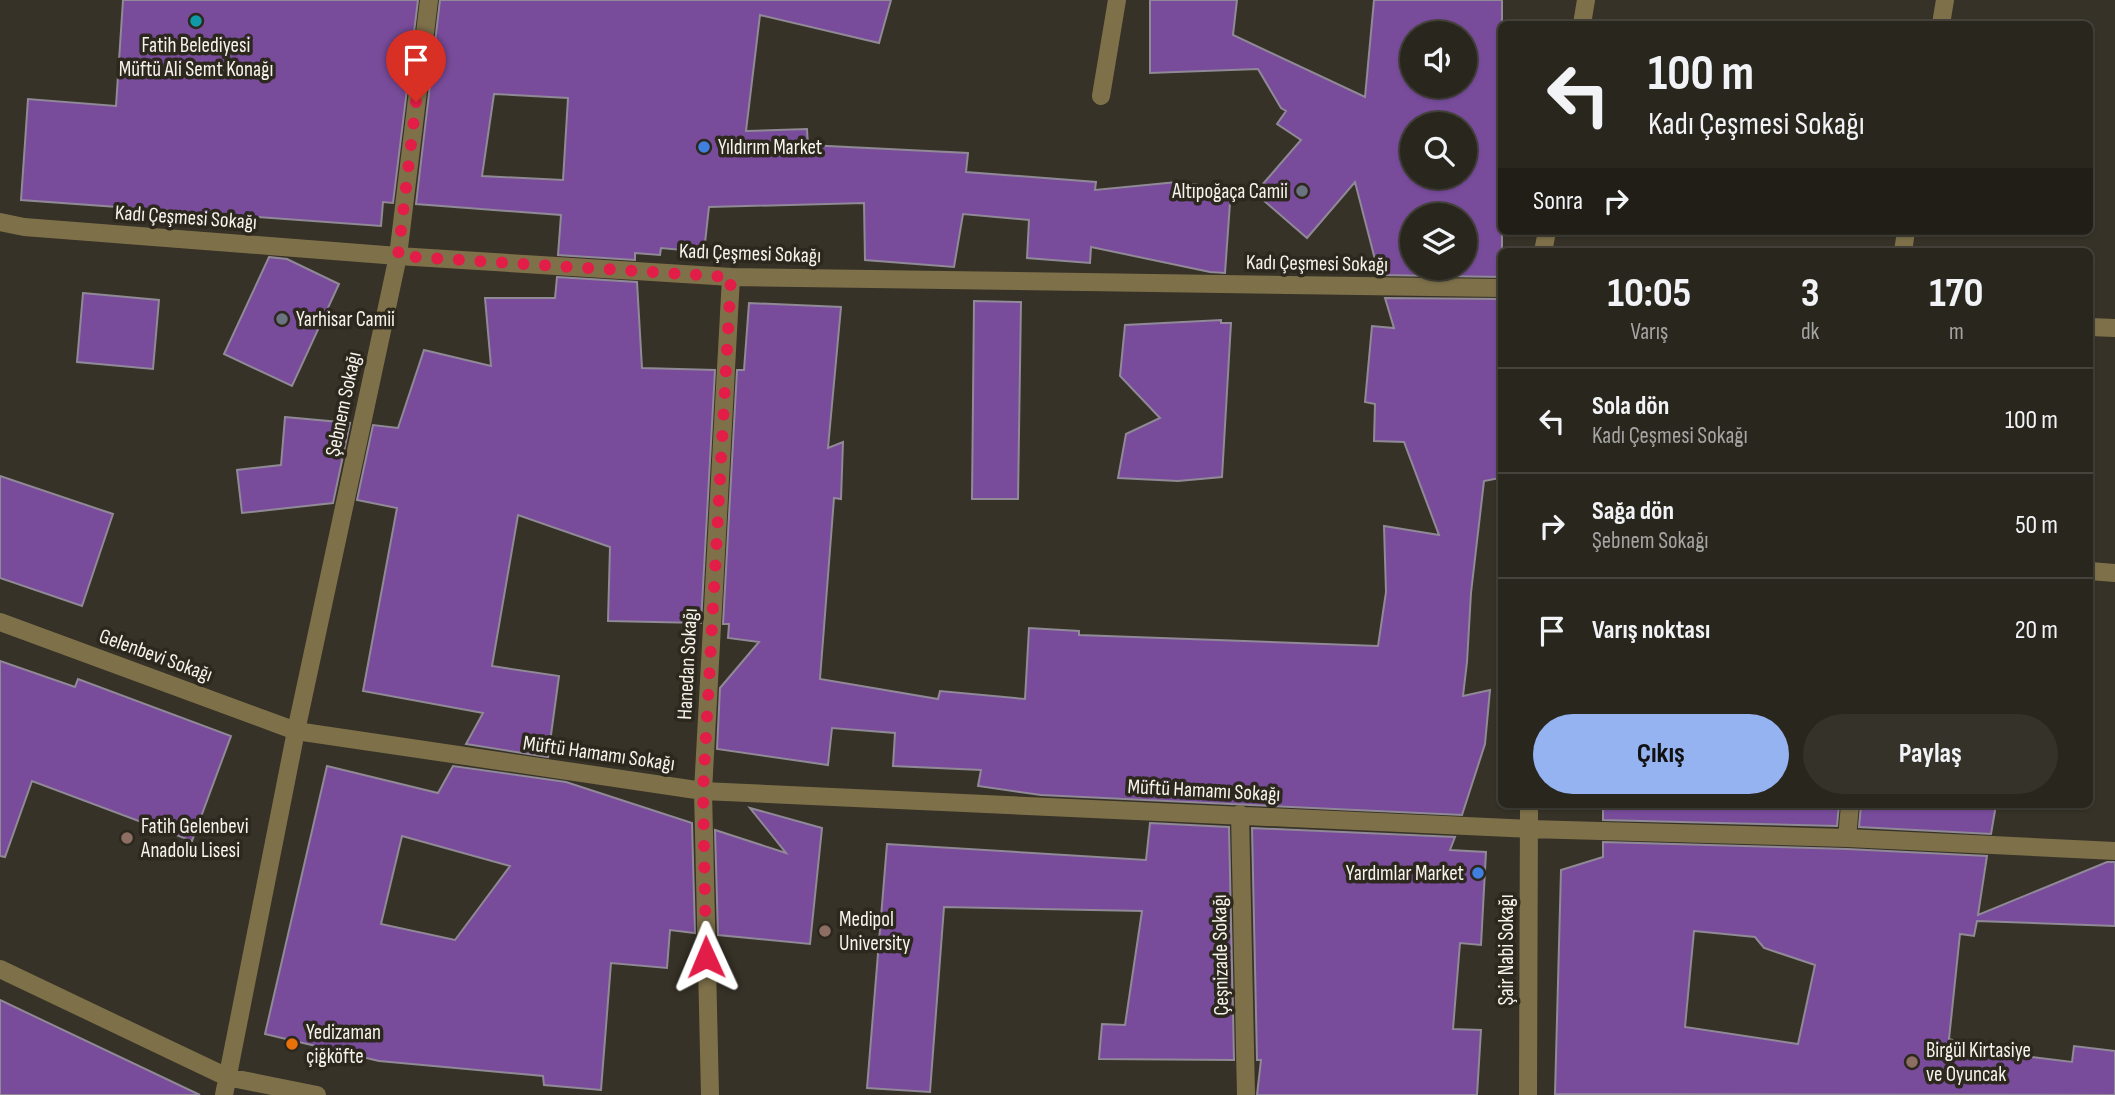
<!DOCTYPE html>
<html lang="tr">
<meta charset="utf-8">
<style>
:root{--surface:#29261d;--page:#35322a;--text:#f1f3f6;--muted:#a5a5a4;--line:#45433b;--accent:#95b2f1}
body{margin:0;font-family:"Sofia Sans Condensed",sans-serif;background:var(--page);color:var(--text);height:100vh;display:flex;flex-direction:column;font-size:26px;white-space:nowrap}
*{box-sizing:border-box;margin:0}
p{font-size:23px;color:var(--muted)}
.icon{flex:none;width:38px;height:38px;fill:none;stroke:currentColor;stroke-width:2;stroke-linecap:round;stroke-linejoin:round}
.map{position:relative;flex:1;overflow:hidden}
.sheet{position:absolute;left:1498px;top:248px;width:595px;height:560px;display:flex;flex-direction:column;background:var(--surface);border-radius:10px;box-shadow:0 2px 5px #0004,0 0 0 2px var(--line)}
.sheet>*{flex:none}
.guide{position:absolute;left:1498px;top:21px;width:595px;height:214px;border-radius:10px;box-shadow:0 2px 5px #0004,0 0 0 2px var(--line);background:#29261d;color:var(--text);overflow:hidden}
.fabs{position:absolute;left:1400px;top:21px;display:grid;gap:14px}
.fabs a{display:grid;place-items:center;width:77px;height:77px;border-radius:50%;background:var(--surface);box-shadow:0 2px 5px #0004,0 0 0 2px var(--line);font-size:35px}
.pin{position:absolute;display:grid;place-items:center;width:60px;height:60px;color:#fff;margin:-72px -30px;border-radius:50% 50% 50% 0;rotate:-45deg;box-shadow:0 0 7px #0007}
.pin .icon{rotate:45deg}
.me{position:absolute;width:77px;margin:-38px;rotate:359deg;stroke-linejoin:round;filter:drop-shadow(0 0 5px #0008)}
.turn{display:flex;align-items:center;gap:24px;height:147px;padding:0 35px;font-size:32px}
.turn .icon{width:91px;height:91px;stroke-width:2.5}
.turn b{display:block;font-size:49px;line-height:60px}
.then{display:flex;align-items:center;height:66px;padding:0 35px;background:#0003;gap:14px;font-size:26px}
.eta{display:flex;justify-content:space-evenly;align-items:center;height:119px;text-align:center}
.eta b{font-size:42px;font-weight:700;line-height:49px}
.cta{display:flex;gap:14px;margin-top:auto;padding:14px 35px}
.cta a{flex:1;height:80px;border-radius:42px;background:var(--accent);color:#111;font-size:28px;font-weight:700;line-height:80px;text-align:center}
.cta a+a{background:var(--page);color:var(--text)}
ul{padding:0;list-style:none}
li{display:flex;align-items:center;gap:21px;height:105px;padding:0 35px;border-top:2px solid var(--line)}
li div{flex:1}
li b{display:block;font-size:26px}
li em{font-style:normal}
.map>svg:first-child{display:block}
</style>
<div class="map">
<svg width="2115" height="1095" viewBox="0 0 2115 1095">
<rect width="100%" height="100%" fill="#373227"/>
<!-- building -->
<path fill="#784c9b" stroke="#908996" stroke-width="2" fill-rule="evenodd" d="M 123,0 L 418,0 L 393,203 L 383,202 L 381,226 L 21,200 L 28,99 L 116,106 Z
M 440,0 L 891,0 L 879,43 L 760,15 L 746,131 L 807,129 L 808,145 L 968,153 L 966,172 L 1096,182 L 1095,190 L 1177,182 L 1231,189 L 1225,273 L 1210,272 L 1091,247 L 1090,263 L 1027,258 L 1029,220 L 963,214 L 954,267 L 865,260 L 864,203 L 709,207 L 704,252 L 661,248 L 660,255 L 635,253 L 635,260 L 558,255 L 561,215 L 416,204 ZM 494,94 L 568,98 L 563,180 L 482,176 Z
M 1150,0 L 1237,0 L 1233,35 L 1365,97 L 1374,0 L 1502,0 L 1502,277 L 1379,275 L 1355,182 L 1307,238 L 1255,193 L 1301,140 L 1277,124 L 1286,111 L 1281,108 L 1258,69 L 1150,73 ZM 1412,33 L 1465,33 L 1465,86 L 1412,86 ZM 1412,124 L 1465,124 L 1465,177 L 1412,177 ZM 1412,215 L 1465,215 L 1465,268 L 1412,268 Z
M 269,257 L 287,259 L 339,284 L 292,386 L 224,354 Z
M 557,277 L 637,282 L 642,368 L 715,370 L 701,623 L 608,621 L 610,547 L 518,515 L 492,666 L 559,676 L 548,757 L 466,744 L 483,713 L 363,691 L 397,508 L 357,500 L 373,425 L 398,428 L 424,350 L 491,366 L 485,298 L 555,298 Z
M 83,293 L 159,300 L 153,369 L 77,362 Z
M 1385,298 L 1502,299 L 1500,478 L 1484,481 L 1471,593 L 1467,662 L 1463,696 L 1490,690 L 1485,744 L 1462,815 L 1041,795 L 978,786 L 981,770 L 893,766 L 895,733 L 832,728 L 828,765 L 717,749 L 720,688 L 759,642 L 728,638 L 729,624 L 723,624 L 737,370 L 744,370 L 749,303 L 841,307 L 828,448 L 843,442 L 841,499 L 834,498 L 820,679 L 938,699 L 940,691 L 1025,699 L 1029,628 L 1079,631 L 1079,635 L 1378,646 L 1386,592 L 1384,526 L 1439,535 L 1404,442 L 1374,441 L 1375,404 L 1365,402 L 1372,326 L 1394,328 Z
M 974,301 L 1021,302 L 1018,499 L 972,499 Z
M 1221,320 L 1221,323 L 1231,323 L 1222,477 L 1178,481 L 1118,478 L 1126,434 L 1160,418 L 1120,376 L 1125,325 Z
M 285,417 L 350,423 L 333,503 L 242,513 L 237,470 L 281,465 Z
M 0,476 L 113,514 L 82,606 L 0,578 Z
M 0,661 L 75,687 L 78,679 L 231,736 L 192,841 L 32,781 L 5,857 L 0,856 Z
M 327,766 L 438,793 L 453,766 L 566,782 L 692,823 L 695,933 L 670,930 L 667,968 L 611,963 L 601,1090 L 544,1085 L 543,1076 L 379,1061 L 265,1034 ZM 402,836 L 510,866 L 455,940 L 381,924 Z
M 1603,805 L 1839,805 L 1837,826 L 1603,820 Z
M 1861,805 L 1996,805 L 1991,834 L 1859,827 Z
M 750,808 L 822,828 L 810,944 L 718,935 L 715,830 L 786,853 Z
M 1150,823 L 1229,827 L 1234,1060 L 1099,1059 L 1102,1024 L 1125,1025 L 1142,911 L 944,907 L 930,1092 L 867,1088 L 887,844 L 1146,860 Z
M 1252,828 L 1455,837 L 1450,850 L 1486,852 L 1481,945 L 1460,943 L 1453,1029 L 1481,1030 L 1477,1095 L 1257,1095 L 1261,1060 L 1257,1060 Z
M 1603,842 L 1847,849 L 1987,856 L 1978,915 L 2107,862 L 2115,862 L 2115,926 L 1977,921 L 1974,936 L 1960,934 L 1949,1039 L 1993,1052 L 2072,1062 L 2074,1046 L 2115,1051 L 2115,1095 L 1555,1094 L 1561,870 L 1603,857 ZM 1694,931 L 1755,937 L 1764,948 L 1815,965 L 1798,1044 L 1685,1027 Z
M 0,1000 L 200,1095 L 0,1095 Z"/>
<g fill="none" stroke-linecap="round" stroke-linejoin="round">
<!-- minor -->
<path stroke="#7e714a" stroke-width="18" d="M 1582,24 L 1586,0
M 1941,24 L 1945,0
M 1101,96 L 1117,0
M 0,222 L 24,227 L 398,256 L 731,277 L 1502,288
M 1543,252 L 1547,231
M 1903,252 L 1906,231
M 2090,327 L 2115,328
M 2090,571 L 2115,573
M 0,622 L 296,731 L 703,791 L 1529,829 L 1847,838 L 2115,851
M 1240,814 L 1246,1095
M 1847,838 L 1850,805
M 0,969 L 227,1077 L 317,1095
M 224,1095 L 296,731 L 398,256 L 429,0
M 710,1095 L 703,791 L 731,277
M 1528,1095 L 1529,805"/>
</g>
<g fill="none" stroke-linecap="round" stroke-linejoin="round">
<!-- route -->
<path stroke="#e11d48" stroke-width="12" stroke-dasharray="0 21.6" d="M 416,102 L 398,256 L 731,277 L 703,791 L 706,957"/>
</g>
<!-- markers -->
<circle fill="#0f9aa8" stroke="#2d281e" stroke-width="2.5" cx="196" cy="21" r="7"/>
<g fill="#3f7fe0" stroke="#2d281e" stroke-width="2.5">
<circle cx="704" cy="147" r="7"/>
<circle cx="1478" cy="873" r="7"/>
</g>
<g fill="#6b7280" stroke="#2d281e" stroke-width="2.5">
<circle cx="1302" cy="191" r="7"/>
<circle cx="282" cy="319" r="7"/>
</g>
<g fill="#8d6e63" stroke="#2d281e" stroke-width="2.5">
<circle cx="127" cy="838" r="7"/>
<circle cx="825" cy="931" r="7"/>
<circle cx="1912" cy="1062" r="7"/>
</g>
<circle fill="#e8710a" stroke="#2d281e" stroke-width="2.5" cx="292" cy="1044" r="7"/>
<g text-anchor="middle" stroke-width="7" stroke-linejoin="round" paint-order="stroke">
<!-- poi labels -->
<g font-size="21" fill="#f6f3ec" stroke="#2d281e" text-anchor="start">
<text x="196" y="52" text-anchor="middle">Fatih Belediyesi<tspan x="196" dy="24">Müftü Ali Semt Konağı</tspan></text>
<text x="718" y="154">Yıldırım Market</text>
<text x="1288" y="198" text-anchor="end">Altıpoğaça Camii</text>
<text x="296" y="326">Yarhisar Camii</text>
<text x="141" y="833">Fatih Gelenbevi<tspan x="141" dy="24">Anadolu Lisesi</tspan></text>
<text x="1464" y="880" text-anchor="end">Yardımlar Market</text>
<text x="839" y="926">Medipol<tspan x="839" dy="24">University</tspan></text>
<text x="306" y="1039">Yedizaman<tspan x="306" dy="24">çiğköfte</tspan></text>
<text x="1926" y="1057">Birgül Kirtasiye<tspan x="1926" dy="24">ve Oyuncak</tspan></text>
</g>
<!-- street labels -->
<g font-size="21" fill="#f6f3ec" stroke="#2d281e">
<text transform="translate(186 217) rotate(4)" y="7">Kadı Çeşmesi Sokağı</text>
<text transform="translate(750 253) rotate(2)" y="7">Kadı Çeşmesi Sokağı</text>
<text transform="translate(1317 263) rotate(1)" y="7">Kadı Çeşmesi Sokağı</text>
<text transform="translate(343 404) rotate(-78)" y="7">Şebnem Sokağı</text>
<text transform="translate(156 655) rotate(20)" y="7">Gelenbevi Sokağı</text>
<text transform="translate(687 664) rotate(-87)" y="7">Hanedan Sokağı</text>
<text transform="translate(599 753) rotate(8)" y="7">Müftü Hamamı Sokağı</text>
<text transform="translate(1204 790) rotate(3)" y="7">Müftü Hamamı Sokağı</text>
<text transform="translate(1506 950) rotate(-90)" y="7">Şair Nabi Sokağı</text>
<text transform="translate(1220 955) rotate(-91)" y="7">Çeşnizade Sokağı</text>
</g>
</g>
</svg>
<div class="fabs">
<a><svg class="icon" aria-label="sound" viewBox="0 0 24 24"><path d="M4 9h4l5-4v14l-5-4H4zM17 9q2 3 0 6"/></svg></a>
<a><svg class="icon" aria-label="search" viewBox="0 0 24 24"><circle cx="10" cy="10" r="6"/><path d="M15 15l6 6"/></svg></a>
<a><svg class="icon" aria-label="layers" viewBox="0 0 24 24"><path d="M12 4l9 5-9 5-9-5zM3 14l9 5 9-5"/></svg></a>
</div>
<div class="pin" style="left:416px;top:102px;background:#d93025"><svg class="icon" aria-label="arrive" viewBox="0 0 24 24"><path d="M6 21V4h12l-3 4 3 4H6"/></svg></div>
<svg class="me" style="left:706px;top:957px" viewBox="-20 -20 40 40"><path d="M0-17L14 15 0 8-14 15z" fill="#e11d48" stroke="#fff" stroke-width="4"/></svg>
<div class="guide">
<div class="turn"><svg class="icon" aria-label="left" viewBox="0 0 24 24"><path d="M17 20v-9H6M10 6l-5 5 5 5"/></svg><div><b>100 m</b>Kadı Çeşmesi Sokağı</div></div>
<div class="then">Sonra<svg class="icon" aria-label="right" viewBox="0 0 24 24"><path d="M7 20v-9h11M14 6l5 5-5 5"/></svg></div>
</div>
<section class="sheet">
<div class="eta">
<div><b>10:05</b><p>Varış</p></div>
<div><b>3</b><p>dk</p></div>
<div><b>170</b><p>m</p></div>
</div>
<ul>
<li><svg class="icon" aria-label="left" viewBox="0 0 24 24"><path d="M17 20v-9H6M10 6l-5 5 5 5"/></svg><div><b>Sola dön</b><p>Kadı Çeşmesi Sokağı</p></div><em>100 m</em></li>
<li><svg class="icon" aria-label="right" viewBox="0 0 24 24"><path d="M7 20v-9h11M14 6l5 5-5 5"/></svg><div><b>Sağa dön</b><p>Şebnem Sokağı</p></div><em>50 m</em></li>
<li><svg class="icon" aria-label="arrive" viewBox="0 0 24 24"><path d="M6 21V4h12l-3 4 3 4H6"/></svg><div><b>Varış noktası</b></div><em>20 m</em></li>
</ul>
<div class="cta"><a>Çıkış</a><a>Paylaş</a></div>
</section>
</div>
